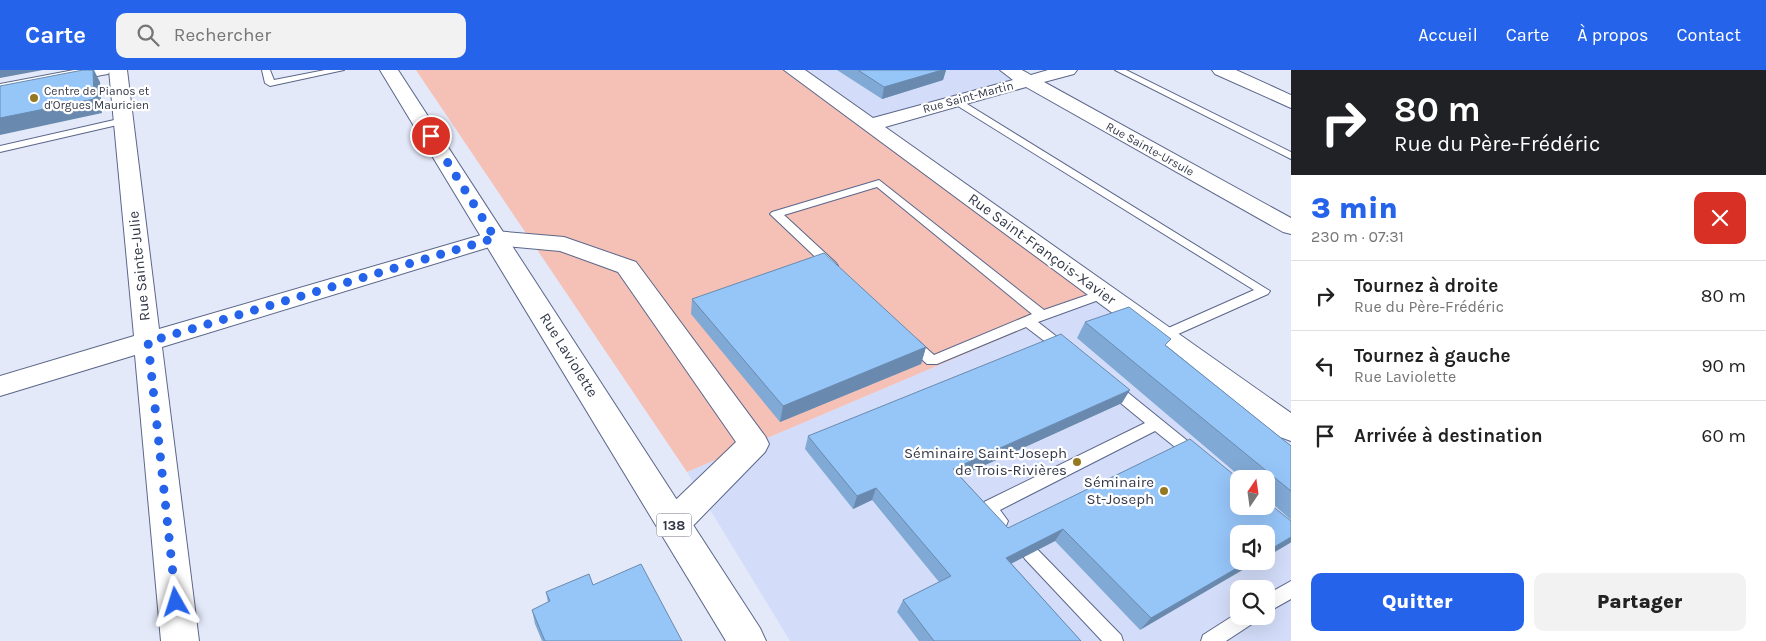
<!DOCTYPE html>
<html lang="fr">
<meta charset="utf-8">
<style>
:root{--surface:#fff;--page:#f2f2f2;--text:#222;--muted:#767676;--line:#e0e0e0;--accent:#2563eb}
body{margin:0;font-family:Karla,sans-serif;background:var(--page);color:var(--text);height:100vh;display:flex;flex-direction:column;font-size:19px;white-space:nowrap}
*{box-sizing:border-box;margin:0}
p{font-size:16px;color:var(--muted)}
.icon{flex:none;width:28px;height:28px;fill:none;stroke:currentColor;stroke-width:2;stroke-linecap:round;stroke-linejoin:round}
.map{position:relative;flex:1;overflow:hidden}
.drawer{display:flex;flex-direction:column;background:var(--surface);width:475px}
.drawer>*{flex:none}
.guide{background:#202124;color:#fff;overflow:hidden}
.needle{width:32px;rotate:13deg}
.fabs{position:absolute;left:1230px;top:400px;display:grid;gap:10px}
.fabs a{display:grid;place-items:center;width:45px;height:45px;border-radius:10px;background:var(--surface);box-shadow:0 5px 20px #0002;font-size:25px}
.pin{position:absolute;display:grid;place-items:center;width:42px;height:42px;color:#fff;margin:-21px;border:2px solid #fff;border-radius:50%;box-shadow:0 1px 5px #0007}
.me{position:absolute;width:55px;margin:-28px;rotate:354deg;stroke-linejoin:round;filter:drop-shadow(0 0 4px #0008)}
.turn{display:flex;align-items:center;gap:18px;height:105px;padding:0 20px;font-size:22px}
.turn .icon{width:65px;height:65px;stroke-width:2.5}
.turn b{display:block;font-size:35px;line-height:42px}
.round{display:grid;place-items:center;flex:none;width:52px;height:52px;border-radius:10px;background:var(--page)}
.headline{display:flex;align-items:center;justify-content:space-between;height:85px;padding:0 20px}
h1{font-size:30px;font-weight:800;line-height:38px;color:var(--accent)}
.primary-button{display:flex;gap:10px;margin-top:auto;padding:10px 20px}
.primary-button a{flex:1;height:58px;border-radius:10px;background:var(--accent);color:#fff;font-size:20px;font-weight:800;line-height:58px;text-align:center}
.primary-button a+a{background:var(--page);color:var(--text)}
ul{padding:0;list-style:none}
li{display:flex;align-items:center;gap:15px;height:70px;padding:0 20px;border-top:1px solid var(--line)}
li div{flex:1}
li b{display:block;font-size:19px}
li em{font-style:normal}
header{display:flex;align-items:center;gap:30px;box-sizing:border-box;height:70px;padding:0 25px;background:var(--accent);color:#fff}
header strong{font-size:24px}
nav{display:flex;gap:28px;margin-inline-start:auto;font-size:18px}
.search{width:350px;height:45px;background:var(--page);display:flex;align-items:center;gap:12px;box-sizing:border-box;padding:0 18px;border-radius:10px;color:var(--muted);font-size:19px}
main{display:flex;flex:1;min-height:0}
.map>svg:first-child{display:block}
</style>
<header>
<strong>Carte</strong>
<div class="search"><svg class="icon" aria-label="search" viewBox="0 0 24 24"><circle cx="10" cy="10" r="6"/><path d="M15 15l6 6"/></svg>Rechercher</div>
<nav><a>Accueil</a><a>Carte</a><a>À propos</a><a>Contact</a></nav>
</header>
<main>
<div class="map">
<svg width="1291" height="571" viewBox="0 0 1291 571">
<rect width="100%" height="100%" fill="#e3e9f9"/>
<!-- built -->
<path fill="#d3ddf9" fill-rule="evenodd" d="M 792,0 L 1000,0 L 1029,16 L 873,61 Z
M 1097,228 L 1291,364 L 1291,571 L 1062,571 L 999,500 L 1055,471 L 1140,560 L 1258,491 L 1266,491 L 1266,409 L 1239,409 L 1001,470 L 948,412 L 1122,333 L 872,431 L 945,518 L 919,571 L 790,571 L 687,402 ZM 1239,519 L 1266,519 L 1266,546 L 1239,546 Z"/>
<!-- green -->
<path fill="#f5c0b6" d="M 416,0 L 783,0 L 1097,228 L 687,402 Z"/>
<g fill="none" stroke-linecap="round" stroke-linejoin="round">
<!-- lane casing -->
<g stroke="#5b6689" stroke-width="2">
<path id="lane" d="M 262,0 L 270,0 L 274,10 L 325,0 L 344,0 L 270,16 L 265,13 Z
M 1115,0 L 1126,0 L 1291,82 L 1291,89 Z
M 953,29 L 959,29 L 1270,221 L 1268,224 L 1167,269 L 1157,269 L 1155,266 L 1157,263 L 1254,220 L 953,33 Z
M 123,48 L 128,51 L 126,53 L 0,82 L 0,76 Z
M 879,110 L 1044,240 L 1099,221 L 1107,221 L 1109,224 L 1107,227 L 1038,252 L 1070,277 L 1072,280 L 1070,283 L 1060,283 L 1026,257 L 937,294 L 927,294 L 906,275 L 904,272 L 906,269 L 916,269 L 934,285 L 1032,244 L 877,117 L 784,145 L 836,193 L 838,196 L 832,200 L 828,199 L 770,144 L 772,142 Z
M 1111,312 L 1116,313 L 1200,381 L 1203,385 L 1200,389 L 1195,391 L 1190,389 L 1155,361 L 1000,440 L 1008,451 L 1006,456 C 994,460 985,448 980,438 L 982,433 L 1145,353 L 1106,321 L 1104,317 L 1106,313 Z
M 1031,476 L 1037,479 L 1121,565 L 1123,571 L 1102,571 L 1025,489 L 1022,484 L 1025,479 Z
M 1291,511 L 1291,529 L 1266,543 L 1266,525 Z
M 1239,542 L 1239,546 L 1258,546 L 1255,552 L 1226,571 L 1201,571 L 1203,565 Z"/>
</g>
<!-- street casing -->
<g stroke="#5b6689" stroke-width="2">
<path id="street" d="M 109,0 L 127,0 L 159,259 L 495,161 L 564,167 L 636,192 L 765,366 L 769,374 L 765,382 L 685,464 L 673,468 L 661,464 L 656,454 L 661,444 L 736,372 L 618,202 L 560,181 L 496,175 L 162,277 L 199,571 L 161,571 L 135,285 L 0,326 L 0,306 L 134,266 Z
M 784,0 L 805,0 L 873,48 L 1013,10 L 1000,0 L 1022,0 L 1031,5 L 1048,0 L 1077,0 L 1074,4 L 1044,12 L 1291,148 L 1291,164 L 1283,162 L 1026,17 L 885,57 L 1291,343 L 1291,371 L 1280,367 Z
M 1212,0 L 1236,0 L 1291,25 L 1291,38 L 1215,4 Z"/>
</g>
<!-- secondary casing -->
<g stroke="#5b6689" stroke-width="2">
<path id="secondary" d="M 74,0 L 111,0 L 108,4 L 102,5 L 0,26 L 0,14 Z"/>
</g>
<!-- primary casing -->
<g stroke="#5b6689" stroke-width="2">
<path id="primary" d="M 380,0 L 398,0 L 760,558 L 766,571 L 726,571 Z"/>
</g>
<!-- lane -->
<use href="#lane" fill="#fff" fill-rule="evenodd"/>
<!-- street -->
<use href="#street" fill="#fff" fill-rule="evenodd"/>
<!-- secondary -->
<use href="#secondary" fill="#fff" fill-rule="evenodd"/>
<!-- primary -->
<use href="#primary" fill="#fff" fill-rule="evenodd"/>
</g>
<!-- wall -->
<path fill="#81a9d5" d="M 837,0 L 946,0 L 943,10 L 882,29 Z
M 692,229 L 926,277 L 921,294 L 780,352 L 691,244 Z
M 1085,252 L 1167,276 L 1291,376 L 1291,450 L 1266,428 L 1266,409 L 1243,409 L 1077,268 Z
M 1122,333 L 960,406 L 1008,458 L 1291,451 L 1291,472 L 1266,487 L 1266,464 L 1140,560 L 1055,471 L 1011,493 L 1081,571 L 919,571 L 897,542 L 903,530 L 939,512 L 872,430 L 853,439 L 805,379 L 808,366 Z
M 593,515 L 682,571 L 542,571 L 535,554 L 532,540 L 548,533 L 546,522 Z"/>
<!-- shaded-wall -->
<path fill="#698aae" d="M 0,0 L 43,0 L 0,8 Z
M 93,0 L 94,0 L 100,12 L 102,43 L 0,65 L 0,48 Z
M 942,0 L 946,0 L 943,10 L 882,29 L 884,17 Z
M 926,277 L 921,294 L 780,352 L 783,336 Z
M 1130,320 L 1122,333 L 948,412 L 953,399 Z
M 876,418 L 872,430 L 853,439 L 857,426 Z
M 1063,459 L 1055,471 L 999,500 L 1006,488 Z
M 1291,467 L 1291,472 L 1290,473 L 1266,487 L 1266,482 Z
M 1249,491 L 1258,491 L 1140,560 L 1151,548 Z"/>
<!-- building -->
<path fill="#96c5f8" stroke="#698aae" d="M 83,0 L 93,0 L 94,29 L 0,48 L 0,16 Z
M 858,0 L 942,0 L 884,17 Z
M 824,183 L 926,277 L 783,336 L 692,229 Z
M 1129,237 L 1171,269 L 1165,275 L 1291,376 L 1291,421 L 1085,252 Z
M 1061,264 L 1130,320 L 953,399 L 1008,458 L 1190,369 L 1239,409 L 1239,436 L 1266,436 L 1266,431 L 1291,451 L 1291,467 L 1266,482 L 1266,464 L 1239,464 L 1239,491 L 1249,491 L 1151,548 L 1063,459 L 1006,488 L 1081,571 L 934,571 L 903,530 L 951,506 L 876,418 L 857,426 L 808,366 Z
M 641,494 L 682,571 L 545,571 L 532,540 L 550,531 L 546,522 L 589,504 L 593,515 Z"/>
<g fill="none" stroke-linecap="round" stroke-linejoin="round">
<!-- route -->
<path stroke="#2563eb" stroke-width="9" stroke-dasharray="0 16.2" d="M 176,532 L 148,272 L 495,168 L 431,66"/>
</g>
<!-- markers -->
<g fill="#947920" stroke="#fff" stroke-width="2">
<circle cx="34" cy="28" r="5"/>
<circle cx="1077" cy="392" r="5"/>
<circle cx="1164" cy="421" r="5"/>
</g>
<g text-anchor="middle" stroke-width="4.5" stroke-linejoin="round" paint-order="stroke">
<!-- far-poi labels -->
<g font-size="12" fill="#333848" stroke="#fff" text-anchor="start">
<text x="44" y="25">Centre de Pianos et<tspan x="44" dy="14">d'Orgues Mauricien</tspan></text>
</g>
<!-- far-street labels -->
<g font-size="12" fill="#333848" stroke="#fff">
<text transform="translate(968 27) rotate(-15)" y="4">Rue Saint-Martin</text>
<text transform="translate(1150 79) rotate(29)" y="4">Rue Sainte-Ursule</text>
</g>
<!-- shield labels -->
<rect fill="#fff" stroke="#70747f" stroke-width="1" x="656.5" y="443.5" width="35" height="23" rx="4"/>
<g font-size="14" font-weight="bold" fill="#333848">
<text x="674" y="460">138</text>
</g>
<!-- street labels -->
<g font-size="15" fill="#333848" stroke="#fff">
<text transform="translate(1042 179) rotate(36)" y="5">Rue Saint-François-Xavier</text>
<text transform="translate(139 196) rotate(-96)" y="5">Rue Sainte-Julie</text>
<text transform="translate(569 285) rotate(58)" y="5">Rue Laviolette</text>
</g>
<!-- poi labels -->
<g font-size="15" fill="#333848" stroke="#fff" text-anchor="end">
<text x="1067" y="388">Séminaire Saint-Joseph<tspan x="1067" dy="17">de Trois‑Rivières</tspan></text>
<text x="1154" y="417">Séminaire<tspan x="1154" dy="17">St-Joseph</tspan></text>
</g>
</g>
</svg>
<div class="fabs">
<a><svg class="needle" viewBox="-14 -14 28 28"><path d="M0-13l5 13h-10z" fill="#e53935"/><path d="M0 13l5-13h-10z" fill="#767676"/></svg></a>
<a><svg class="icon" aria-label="sound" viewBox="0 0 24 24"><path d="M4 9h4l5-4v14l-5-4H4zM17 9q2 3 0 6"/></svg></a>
<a><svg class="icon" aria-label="search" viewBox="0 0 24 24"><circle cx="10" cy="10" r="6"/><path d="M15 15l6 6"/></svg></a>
</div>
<div class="pin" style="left:431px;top:66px;background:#d93025"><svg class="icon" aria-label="arrive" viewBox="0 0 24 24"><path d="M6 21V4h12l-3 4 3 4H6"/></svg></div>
<svg class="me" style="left:176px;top:532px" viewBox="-20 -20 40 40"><path d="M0-17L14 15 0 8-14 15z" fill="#2563eb" stroke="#fff" stroke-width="4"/></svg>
</div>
<section class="drawer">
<div class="guide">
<div class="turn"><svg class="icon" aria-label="right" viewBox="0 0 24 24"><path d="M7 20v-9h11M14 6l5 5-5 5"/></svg><div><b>80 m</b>Rue du Père-Frédéric</div></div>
</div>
<div class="headline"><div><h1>3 min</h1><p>230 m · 07:31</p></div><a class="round" style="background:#d93025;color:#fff"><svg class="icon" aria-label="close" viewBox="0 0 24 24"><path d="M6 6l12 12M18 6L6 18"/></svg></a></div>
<ul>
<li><svg class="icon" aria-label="right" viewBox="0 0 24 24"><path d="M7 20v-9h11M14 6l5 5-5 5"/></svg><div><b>Tournez à droite</b><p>Rue du Père-Frédéric</p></div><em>80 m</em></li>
<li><svg class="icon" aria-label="left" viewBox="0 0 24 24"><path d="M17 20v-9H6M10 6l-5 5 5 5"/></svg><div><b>Tournez à gauche</b><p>Rue Laviolette</p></div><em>90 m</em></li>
<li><svg class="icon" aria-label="arrive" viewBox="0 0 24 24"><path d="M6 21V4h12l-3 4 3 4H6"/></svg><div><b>Arrivée à destination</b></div><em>60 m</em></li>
</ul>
<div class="primary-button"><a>Quitter</a><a>Partager</a></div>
</section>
</main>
